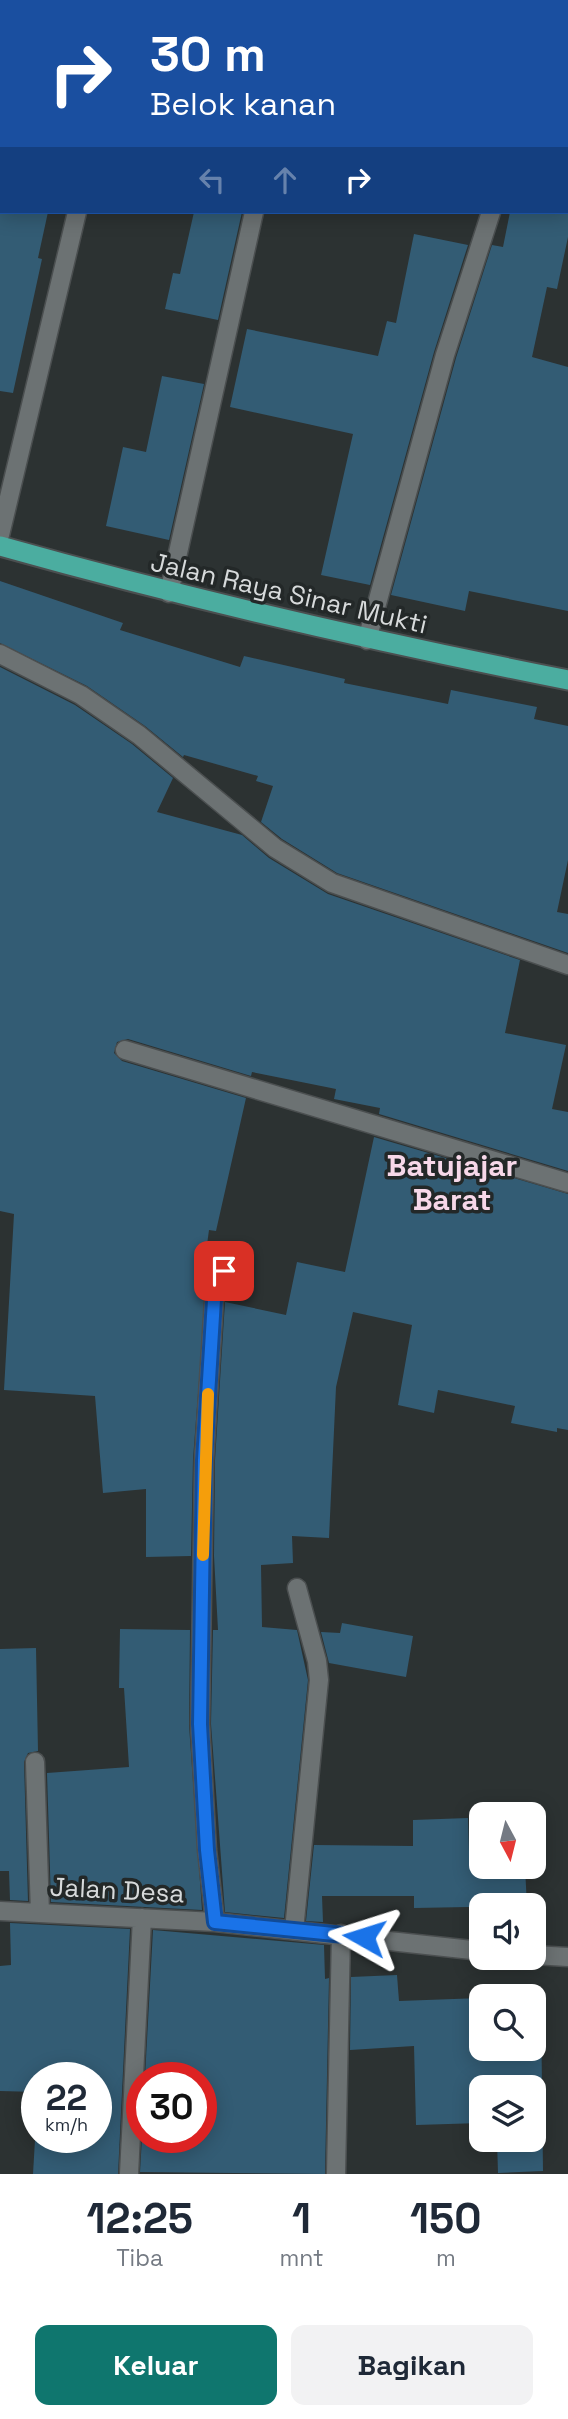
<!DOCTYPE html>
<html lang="id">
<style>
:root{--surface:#fff;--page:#f2f2f3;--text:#1f2937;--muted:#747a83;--accent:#0f766e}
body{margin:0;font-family:"Space Grotesk",sans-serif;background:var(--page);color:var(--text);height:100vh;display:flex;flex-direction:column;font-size:26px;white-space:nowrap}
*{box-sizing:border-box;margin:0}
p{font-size:23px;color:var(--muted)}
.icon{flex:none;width:38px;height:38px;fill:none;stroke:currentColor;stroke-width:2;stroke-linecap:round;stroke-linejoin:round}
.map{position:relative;height:2174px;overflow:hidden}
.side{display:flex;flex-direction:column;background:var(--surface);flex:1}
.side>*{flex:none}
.hud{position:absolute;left:0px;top:0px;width:569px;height:214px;box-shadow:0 4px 18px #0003;background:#1a4fa0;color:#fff;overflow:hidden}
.needle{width:46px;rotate:173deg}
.buttons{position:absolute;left:469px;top:1802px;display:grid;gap:14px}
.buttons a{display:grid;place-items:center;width:77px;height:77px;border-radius:14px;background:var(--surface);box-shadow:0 4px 18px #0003;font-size:35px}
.speed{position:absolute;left:21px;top:2062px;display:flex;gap:14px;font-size:35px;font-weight:700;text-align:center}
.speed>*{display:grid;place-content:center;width:91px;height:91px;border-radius:50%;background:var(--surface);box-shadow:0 4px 18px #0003;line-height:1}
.speed small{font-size:18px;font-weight:400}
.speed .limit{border:10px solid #d22;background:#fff;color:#111}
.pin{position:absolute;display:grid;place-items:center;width:60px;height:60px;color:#fff;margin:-30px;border-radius:14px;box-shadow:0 4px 10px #0006}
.me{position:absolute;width:77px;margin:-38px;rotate:276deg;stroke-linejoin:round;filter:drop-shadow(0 0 5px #0008)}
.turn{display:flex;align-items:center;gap:24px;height:147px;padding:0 35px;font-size:32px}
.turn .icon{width:91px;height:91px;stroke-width:2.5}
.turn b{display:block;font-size:49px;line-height:60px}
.lanes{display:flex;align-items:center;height:66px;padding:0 35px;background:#0003;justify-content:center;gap:35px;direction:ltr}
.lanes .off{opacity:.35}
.eta{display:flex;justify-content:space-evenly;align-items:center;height:119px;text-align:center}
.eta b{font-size:42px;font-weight:800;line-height:49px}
.button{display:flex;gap:14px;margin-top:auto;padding:14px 35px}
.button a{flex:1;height:80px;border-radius:14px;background:var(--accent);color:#fff;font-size:28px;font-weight:800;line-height:80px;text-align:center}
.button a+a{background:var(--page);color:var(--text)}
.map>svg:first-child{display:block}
</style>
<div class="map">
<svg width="568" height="2174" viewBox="0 0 568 2174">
<rect width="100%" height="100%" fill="#2c3232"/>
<!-- building -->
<path fill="#335c74" d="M 0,212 L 48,212 L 38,258 L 42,259 L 13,393 L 0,391 Z
M 194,212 L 242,212 L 218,320 L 165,309 L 173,273 L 180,274 Z
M 510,212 L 568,212 L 568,237 L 557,289 L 547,287 L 532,357 L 568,367 L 568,611 L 469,591 L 465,611 L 391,595 L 456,358 L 492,245 L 503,247 Z
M 414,234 L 468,245 L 434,352 L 370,585 L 321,575 L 353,434 L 230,407 L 247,329 L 378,356 L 387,321 L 396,323 Z
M 162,376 L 204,384 L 169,540 L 106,526 L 123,447 L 146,452 Z
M 0,581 L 123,623 L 120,630 L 240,667 L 244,656 L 345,679 L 344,683 L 448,704 L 451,690 L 537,707 L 534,719 L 568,726 L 568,860 L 557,912 L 568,914 L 568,953 L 337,873 L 282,839 L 261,822 L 273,786 L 256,781 L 258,776 L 184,755 L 183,757 L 145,726 L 87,686 L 0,643 Z
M 0,667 L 75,705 L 132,744 L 173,778 L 157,812 L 242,835 L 269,858 L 328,894 L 520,960 L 505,1033 L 566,1045 L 552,1109 L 568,1112 L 568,1171 L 379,1114 L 380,1108 L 334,1099 L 336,1089 L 252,1072 L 251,1076 L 128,1039 L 117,1042 L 114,1053 L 122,1061 L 246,1098 L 216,1231 L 209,1230 L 201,1289 L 206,1289 L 193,1459 L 191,1556 L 146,1557 L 146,1489 L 103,1493 L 95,1396 L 4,1390 L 14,1214 L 0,1211 Z
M 374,1137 L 568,1194 L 568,1430 L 557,1428 L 557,1432 L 511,1423 L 515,1406 L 438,1390 L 434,1413 L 398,1405 L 412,1325 L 353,1312 L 336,1387 L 329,1538 L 292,1536 L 293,1563 L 261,1565 L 262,1627 L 297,1630 L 308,1680 L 284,1918 L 225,1912 L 211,1724 L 213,1630 L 218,1630 L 214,1556 L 215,1460 L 225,1302 L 286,1315 L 297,1262 L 345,1272 Z
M 342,1623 L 413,1636 L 406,1677 L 329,1663 L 321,1632 L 340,1633 Z
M 120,1629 L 190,1630 L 189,1725 L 202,1910 L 51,1902 L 47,1773 L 129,1767 L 124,1688 L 119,1688 Z
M 36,1648 L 38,1751 L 28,1753 L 24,1762 L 28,1901 L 10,1900 L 9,1871 L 0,1871 L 0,1649 Z
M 468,1818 L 469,1852 L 481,1851 L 481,1867 L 525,1867 L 527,1906 L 414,1908 L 414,1896 L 322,1896 L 323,1922 L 306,1921 L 314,1845 L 413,1846 L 413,1820 Z
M 10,1923 L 130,1929 L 118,2174 L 33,2174 L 35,2140 L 96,2143 L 96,2077 L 37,2077 L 37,2092 L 0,2091 L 0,1966 L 11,1965 Z
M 153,1930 L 324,1945 L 325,1979 L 329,1978 L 325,2174 L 140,2172 L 142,2137 L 201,2137 L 201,2077 L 145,2077 Z
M 397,1975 L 399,2001 L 481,1998 L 481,2049 L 534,2049 L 534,2005 L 541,2005 L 543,2171 L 498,2173 L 497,2140 L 534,2140 L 534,2088 L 481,2088 L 481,2123 L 416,2125 L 414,2046 L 350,2050 L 351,1977 Z"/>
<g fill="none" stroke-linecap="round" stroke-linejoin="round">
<!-- minor casing -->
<g stroke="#4b4f50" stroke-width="21">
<path id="minor" d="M 0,535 L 77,212
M 169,593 L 254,212
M 367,640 L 445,355 L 491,212
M 0,654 L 81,695 L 139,735 L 275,848 L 332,883 L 568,965
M 125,1050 L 568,1183
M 35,1762 L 40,1913
M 0,1911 L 215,1922 L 481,1951
M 215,1922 L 207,1850 L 200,1724 L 204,1460 L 214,1300 L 224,1271
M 294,1930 L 319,1680 L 317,1661 L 297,1588
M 534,1955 L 568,1957
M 129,2174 L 142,1918
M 336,2174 L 341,1934"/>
</g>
<!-- trunk casing -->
<g stroke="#4b4f50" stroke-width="23">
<path id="trunk" d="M 0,546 C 188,599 377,642 568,680"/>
</g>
<!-- minor -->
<use href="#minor" stroke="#6c7273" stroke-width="18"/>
<!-- trunk -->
<use href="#trunk" stroke="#4bada0" stroke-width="19"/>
</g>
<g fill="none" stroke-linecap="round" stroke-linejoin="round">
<!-- route casing -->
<g stroke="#114b97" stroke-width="18">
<path id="route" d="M 224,1271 L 214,1300 L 204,1460 L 200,1724 L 207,1850 L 215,1922 L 364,1937"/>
</g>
<!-- route -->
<use href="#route" stroke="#1a73e8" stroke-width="12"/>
<!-- slow -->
<path stroke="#f59e0b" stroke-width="12" d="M 203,1555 L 208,1394"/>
</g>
<g text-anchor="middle" stroke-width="7" stroke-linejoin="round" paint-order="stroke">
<!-- street labels -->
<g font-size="26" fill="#d7dadb" stroke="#232828">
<text transform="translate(289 593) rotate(13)" y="9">Jalan Raya Sinar Mukti</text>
<text transform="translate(117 1890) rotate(3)" y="9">Jalan Desa</text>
</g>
<!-- quarter labels -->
<g font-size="30" font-weight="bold" fill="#f7d8e9" stroke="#232828">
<text x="452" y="1176">Batujajar<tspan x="452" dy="34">Barat</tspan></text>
</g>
</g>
</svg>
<div class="buttons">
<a><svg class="needle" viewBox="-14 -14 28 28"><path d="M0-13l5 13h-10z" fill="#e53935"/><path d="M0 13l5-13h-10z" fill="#747a83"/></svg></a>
<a><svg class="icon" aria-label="sound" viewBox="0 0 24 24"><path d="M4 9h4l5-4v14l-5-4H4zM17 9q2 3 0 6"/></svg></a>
<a><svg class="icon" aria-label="search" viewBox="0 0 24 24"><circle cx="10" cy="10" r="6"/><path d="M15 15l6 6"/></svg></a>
<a><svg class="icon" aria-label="layers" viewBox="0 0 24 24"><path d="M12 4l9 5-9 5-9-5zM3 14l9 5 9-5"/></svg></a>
</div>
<div class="speed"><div>22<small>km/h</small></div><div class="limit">30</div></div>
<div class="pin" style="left:224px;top:1271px;background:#d93025"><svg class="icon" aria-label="arrive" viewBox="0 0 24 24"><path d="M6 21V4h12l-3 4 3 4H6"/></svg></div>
<svg class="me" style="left:364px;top:1937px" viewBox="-20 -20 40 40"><path d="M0-17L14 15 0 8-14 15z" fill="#1a73e8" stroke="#fff" stroke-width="4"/></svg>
<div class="hud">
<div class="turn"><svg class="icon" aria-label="right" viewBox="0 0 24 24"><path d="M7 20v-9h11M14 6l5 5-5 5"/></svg><div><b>30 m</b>Belok kanan</div></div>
<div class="lanes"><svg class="icon off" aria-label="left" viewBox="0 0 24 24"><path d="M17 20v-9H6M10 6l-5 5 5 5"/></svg><svg class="icon off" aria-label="ahead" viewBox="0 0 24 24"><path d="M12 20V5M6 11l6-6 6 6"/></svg><svg class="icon" aria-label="right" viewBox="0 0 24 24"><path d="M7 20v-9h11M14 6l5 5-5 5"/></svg></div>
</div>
</div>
<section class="side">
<div class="eta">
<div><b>12:25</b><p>Tiba</p></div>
<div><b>1</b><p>mnt</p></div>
<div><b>150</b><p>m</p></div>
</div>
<div class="button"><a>Keluar</a><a>Bagikan</a></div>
</section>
